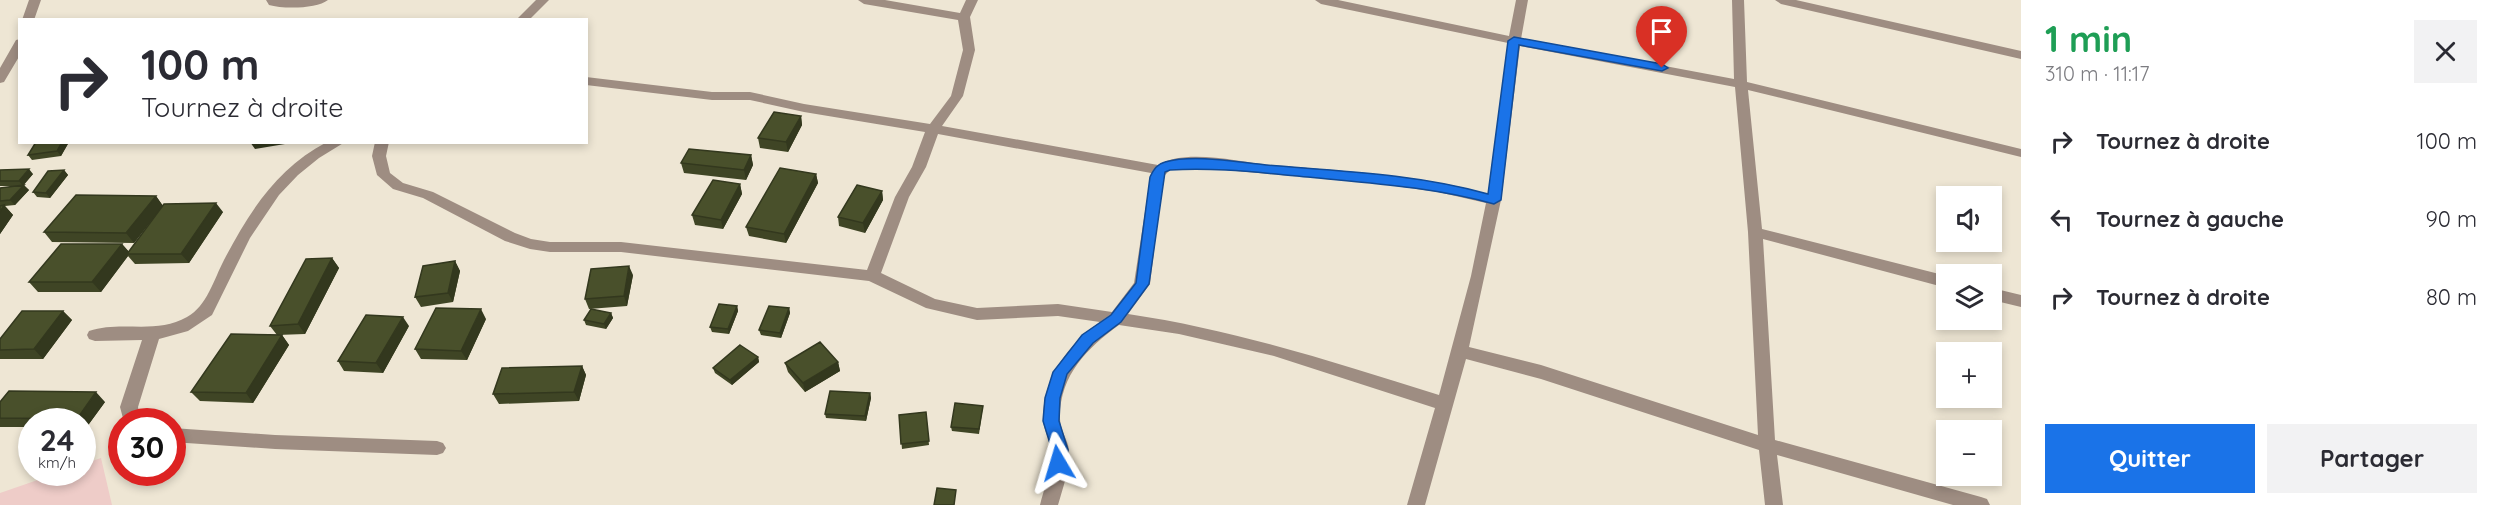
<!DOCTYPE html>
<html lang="fr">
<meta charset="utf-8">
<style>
:root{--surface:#fff;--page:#f2f2f3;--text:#2b2b33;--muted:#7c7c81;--accent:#1a73e8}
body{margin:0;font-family:Quicksand,sans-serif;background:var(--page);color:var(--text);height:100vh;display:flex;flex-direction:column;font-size:22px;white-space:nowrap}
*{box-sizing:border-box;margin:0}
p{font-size:20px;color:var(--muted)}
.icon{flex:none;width:33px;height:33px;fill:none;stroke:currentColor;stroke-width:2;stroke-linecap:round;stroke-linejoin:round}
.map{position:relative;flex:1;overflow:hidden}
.drawer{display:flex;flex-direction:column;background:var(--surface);width:480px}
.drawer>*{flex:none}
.banner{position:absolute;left:18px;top:18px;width:570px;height:126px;border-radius:0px;box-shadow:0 3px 9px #0003;background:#fff;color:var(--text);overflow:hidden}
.buttons{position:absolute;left:1936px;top:186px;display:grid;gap:12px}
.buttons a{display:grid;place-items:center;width:66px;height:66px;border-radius:0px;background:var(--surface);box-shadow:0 3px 9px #0003;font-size:30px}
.speed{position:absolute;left:18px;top:408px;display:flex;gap:12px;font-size:30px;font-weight:700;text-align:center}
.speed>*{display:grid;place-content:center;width:78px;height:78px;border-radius:50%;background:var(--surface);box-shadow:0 3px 9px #0003;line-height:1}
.speed small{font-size:15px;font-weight:400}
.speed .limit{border:9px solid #d22;background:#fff;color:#111}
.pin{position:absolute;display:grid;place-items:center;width:51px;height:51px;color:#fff;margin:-62px -26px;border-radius:50% 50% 50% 0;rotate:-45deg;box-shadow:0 0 6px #0007}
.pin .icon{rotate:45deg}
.me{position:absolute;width:66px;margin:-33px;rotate:353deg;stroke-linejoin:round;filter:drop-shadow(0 0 4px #0008)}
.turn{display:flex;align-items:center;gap:21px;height:126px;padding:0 24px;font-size:27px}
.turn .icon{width:78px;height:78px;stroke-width:2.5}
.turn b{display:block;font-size:42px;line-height:51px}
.round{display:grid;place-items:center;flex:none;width:63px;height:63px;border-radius:0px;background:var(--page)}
.head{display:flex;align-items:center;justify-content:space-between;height:102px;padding:0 24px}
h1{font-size:36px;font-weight:800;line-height:45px;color:#1e9e55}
.action{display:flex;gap:12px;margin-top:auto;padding:12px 24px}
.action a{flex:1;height:69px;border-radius:0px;background:var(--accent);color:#fff;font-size:24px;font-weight:800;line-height:69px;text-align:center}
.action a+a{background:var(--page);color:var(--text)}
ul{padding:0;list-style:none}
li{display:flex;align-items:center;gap:18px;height:78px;padding:0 24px}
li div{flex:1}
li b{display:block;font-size:22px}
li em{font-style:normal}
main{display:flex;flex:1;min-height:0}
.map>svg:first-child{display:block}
</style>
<main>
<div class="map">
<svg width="2021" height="505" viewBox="0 0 2021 505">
<rect width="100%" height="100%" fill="#eee6d4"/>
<!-- green -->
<path fill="#eeccc8" d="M 101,458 L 112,505 L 0,505 L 0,493 L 58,473 L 82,472 L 83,464 Z"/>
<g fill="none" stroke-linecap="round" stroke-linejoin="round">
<!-- minor -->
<path fill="#9e8d82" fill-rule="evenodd" d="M 29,0 L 41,0 L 34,20 L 22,20 Z
M 266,0 L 328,0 C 317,9 283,9 269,5 Z
M 536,0 L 549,0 L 529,20 L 516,20 Z
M 858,0 L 885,0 L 960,13 L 966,0 L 978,0 L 970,17 L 975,50 L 963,96 L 942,126 L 1158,165 C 1186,148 1239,162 1270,165 C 1343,171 1416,176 1488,194 L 1508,43 L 1321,4 L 1315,0 L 1338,0 L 1509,36 L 1516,0 L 1528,0 L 1521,39 L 1734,79 L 1732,0 L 1744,0 L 1747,82 L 2021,149 L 2021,157 L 1748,90 L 1762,229 L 1947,276 L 1947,288 L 1763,239 L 1775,440 L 1981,497 L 1987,499 L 1990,505 L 1953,505 L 1777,455 L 1783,505 L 1765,505 L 1759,450 L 1541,379 L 1466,359 L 1425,505 L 1407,505 L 1435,408 L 1274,356 L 1179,334 L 1119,325 C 1087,348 1059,376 1060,419 C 1060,430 1068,440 1069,450 C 1070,468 1063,488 1058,505 L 1040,505 C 1044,488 1053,468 1051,450 C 1050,439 1043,429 1043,419 C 1043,377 1068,345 1100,322 L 1058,316 L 977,320 L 926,308 L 869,281 L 621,252 L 550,252 L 530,249 L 505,241 L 423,198 L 393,189 L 377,175 L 372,156 L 375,142 L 389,142 L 386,156 L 390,173 L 403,183 L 433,192 L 515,233 L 531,239 L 550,242 L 621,242 L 867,270 L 895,197 L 912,167 L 925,132 L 804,112 L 750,100 L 712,100 L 586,85 L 586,77 L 712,92 L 750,92 L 804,104 L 930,124 L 951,96 L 963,50 L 958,20 L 864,4 ZM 1520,46 L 1735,87 L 1748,232 L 1758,435 L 1541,365 L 1469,347 L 1501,200 ZM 938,134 L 1151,173 L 1134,283 L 1112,312 L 1058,304 L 977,308 L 935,299 L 881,273 L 909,197 L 926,167 ZM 1192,167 L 1381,184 L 1438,192 L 1486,203 L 1471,276 L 1439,395 C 1336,363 1236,330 1128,314 L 1150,284 L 1163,177 L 1171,169 Z
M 1775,0 L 1796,0 L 2021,51 L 2021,59 L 1781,4 Z
M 20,39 L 20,55 L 4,82 L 0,83 L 0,68 L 16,40 Z
M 327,142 L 345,142 L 319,158 L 298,175 L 279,195 L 250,238 L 212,315 L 188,331 L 159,339 L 138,407 L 141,422 L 124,422 L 120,407 L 142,340 L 95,341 L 89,339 L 87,335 L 89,331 C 121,320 156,335 187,317 C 207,306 214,279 224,260 C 249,212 277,168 327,142 Z
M 1992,288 L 2021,295 L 2021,307 L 1992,300 Z
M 172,428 L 275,435 L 437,441 L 443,443 L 446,448 L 443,453 L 437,455 L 275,449 L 172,442 Z"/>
</g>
<!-- wall -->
<path fill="#3f4525" d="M 801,116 L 802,125 L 788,152 L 760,148 L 758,138 Z
M 36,142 L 69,142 L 61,156 L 32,160 L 28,155 Z
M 751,155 L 753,165 L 746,180 L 684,173 L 681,163 Z
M 0,170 L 33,174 L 23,185 L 29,190 L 15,205 L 5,206 L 13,215 L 0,234 L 0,188 L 22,186 L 0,186 Z
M 64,170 L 68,175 L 50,198 L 37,197 L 33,192 Z
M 816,174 L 818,183 L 786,243 L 749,236 L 746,227 Z
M 740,184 L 742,194 L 723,229 L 695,225 L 692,215 Z
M 882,191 L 883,200 L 865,233 L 839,226 L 838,217 Z
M 156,196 L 163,206 L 223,212 L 189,263 L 135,264 L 128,256 L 101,292 L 38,292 L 29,282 L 122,244 L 129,252 L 157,213 L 134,243 L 52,242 L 44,232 Z
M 332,258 L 339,268 L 305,334 L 277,335 L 270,326 Z
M 455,261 L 460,271 L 453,302 L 421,307 L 415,297 Z
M 633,275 L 627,306 L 589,309 L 585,299 Z
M 737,306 L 738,311 L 729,334 L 712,332 L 710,327 Z
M 789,308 L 790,313 L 781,338 L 761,335 L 759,330 Z
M 63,311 L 72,320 L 43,359 L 0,359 L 0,339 Z
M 611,313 L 613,318 L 606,329 L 586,325 L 584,320 Z
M 486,319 L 467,360 L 421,359 L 415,349 Z
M 409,326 L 383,373 L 344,371 L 338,361 Z
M 282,335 L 289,345 L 253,403 L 200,401 L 191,392 Z
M 758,357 L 759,362 L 732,385 L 715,373 L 713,368 Z
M 838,362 L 840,371 L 805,392 L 788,372 L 785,363 Z
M 582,366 L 586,375 L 579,401 L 499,404 L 493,394 Z
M 870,393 L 871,398 L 866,421 L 826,418 L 825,414 Z
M 0,402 L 105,402 L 86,428 L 82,428 L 82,422 L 32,422 L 32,427 L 0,427 Z
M 983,406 L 979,434 L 952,431 L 951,427 Z
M 926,412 L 929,445 L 902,449 L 899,415 Z"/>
<!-- shaded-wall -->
<path fill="#33381e" d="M 801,116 L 802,125 L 788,152 L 786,142 Z
M 62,142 L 69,142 L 61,156 L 57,151 Z
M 250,142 L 297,142 L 255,149 Z
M 751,155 L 753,165 L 746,180 L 744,170 Z
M 29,169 L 33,174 L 23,186 L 19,181 Z
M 64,170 L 68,175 L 50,198 L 46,193 Z
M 816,174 L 818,183 L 786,243 L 784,234 Z
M 740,184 L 742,194 L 723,229 L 721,220 Z
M 24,185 L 29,190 L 15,205 L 10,200 Z
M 882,191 L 883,200 L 865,233 L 863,223 Z
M 156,196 L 163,206 L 134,243 L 126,233 Z
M 216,203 L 223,212 L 189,263 L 181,254 Z
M 4,205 L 13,215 L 0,234 L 0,212 Z
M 122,244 L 130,253 L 127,254 L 128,256 L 101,292 L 92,282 Z
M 332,258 L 339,268 L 305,334 L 298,324 Z
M 455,261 L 460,271 L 453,302 L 448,293 Z
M 629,266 L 633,275 L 627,306 L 624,296 Z
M 737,306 L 738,311 L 729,334 L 728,329 Z
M 789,308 L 790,313 L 781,338 L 780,333 Z
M 481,309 L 486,319 L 467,360 L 461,351 Z
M 63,311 L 72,320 L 43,359 L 34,349 Z
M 611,313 L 613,318 L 606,329 L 604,324 Z
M 403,317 L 409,326 L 383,373 L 376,363 Z
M 282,335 L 289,345 L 253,403 L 246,393 Z
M 758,357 L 759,362 L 732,385 L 730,380 Z
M 838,362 L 840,371 L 805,392 L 803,383 Z
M 582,366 L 586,375 L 579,401 L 574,392 Z
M 96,392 L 105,402 L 86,428 L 82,424 L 82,422 L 79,422 L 77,419 Z
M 870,393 L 871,398 L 866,421 L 865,416 Z"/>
<!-- building -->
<path fill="#49502b" stroke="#33381e" stroke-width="1.5" d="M 774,112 L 801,116 L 786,142 L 758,138 Z
M 36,142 L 62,142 L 57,151 L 28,155 Z
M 689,149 L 751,155 L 744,170 L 681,163 Z
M 780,168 L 816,174 L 784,234 L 746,227 Z
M 29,169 L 19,181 L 0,181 L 0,170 Z
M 64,170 L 46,193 L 33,192 L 48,171 Z
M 713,180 L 740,184 L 721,220 L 692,215 Z
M 24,185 L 10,200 L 0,201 L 0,188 Z
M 857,185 L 882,191 L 863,223 L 838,217 Z
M 76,195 L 156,196 L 126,233 L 44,232 Z
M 216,203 L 181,254 L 127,254 L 164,204 Z
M 4,205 L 0,212 L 0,206 Z
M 61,244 L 122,244 L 92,282 L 29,282 Z
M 332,258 L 298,324 L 270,326 L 306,259 Z
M 455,261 L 448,293 L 415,297 L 423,266 Z
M 629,266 L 624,296 L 585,299 L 591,269 Z
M 719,304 L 737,306 L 728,329 L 710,327 Z
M 769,306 L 789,308 L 780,333 L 759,330 Z
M 436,308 L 481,309 L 461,351 L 415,349 Z
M 591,309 L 611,313 L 604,324 L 584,320 Z
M 22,311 L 63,311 L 34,349 L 0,350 L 0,339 Z
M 366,315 L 403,317 L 376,363 L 338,361 Z
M 231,334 L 282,335 L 246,393 L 191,392 Z
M 820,342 L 838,362 L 803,383 L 785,363 Z
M 740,345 L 758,357 L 730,380 L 713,368 Z
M 582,366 L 574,392 L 493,394 L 502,368 Z
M 9,391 L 96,392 L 77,419 L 0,418 L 0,402 Z
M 830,391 L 870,393 L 865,416 L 825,414 Z
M 955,403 L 983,406 L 979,429 L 951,427 Z
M 926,412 L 929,441 L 901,444 L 899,415 Z
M 937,488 L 956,490 L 954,505 L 934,505 Z"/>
<!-- route -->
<path fill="#1a73e8" stroke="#114b97" stroke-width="1.5" d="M 1514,37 L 1662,64 L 1668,68 L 1662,71 L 1519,45 L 1501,200 L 1494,204 C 1433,187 1370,183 1308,177 C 1262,173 1216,167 1170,170 L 1165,172 L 1149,284 L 1121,322 L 1093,343 L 1067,374 L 1060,398 L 1059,421 L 1068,450 L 1064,467 L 1058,469 L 1053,467 L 1050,463 L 1052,450 L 1043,421 L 1045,398 L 1053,372 L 1082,335 L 1111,315 L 1136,283 L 1150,177 C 1154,169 1157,164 1165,162 C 1194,154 1236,162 1266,165 C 1340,171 1417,174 1488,194 L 1508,41 Z"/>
</svg>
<div class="buttons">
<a><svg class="icon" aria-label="sound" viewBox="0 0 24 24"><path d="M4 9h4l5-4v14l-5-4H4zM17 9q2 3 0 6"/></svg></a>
<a><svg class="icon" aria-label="layers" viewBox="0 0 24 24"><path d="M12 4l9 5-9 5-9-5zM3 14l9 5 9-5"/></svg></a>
<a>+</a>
<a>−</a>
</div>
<div class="speed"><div>24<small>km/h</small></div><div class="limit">30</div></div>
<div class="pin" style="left:1662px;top:68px;background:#d93025"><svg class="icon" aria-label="arrive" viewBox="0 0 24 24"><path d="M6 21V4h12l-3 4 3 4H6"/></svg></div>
<svg class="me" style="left:1058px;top:463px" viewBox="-20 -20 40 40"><path d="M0-17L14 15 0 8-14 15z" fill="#1a73e8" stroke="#fff" stroke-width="4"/></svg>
<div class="banner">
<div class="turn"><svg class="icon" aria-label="right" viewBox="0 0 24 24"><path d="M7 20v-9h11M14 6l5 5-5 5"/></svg><div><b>100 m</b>Tournez à droite</div></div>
</div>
</div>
<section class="drawer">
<div class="head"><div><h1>1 min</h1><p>310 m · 11:17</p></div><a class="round"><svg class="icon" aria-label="close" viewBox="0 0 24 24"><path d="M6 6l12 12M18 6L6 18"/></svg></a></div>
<ul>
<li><svg class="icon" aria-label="right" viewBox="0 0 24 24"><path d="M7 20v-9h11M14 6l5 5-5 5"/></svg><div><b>Tournez à droite</b></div><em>100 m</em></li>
<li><svg class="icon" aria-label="left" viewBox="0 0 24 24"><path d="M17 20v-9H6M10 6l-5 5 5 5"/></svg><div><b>Tournez à gauche</b></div><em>90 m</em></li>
<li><svg class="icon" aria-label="right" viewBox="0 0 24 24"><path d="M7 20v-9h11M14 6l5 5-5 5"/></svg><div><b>Tournez à droite</b></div><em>80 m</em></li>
</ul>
<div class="action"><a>Quitter</a><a>Partager</a></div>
</section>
</main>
